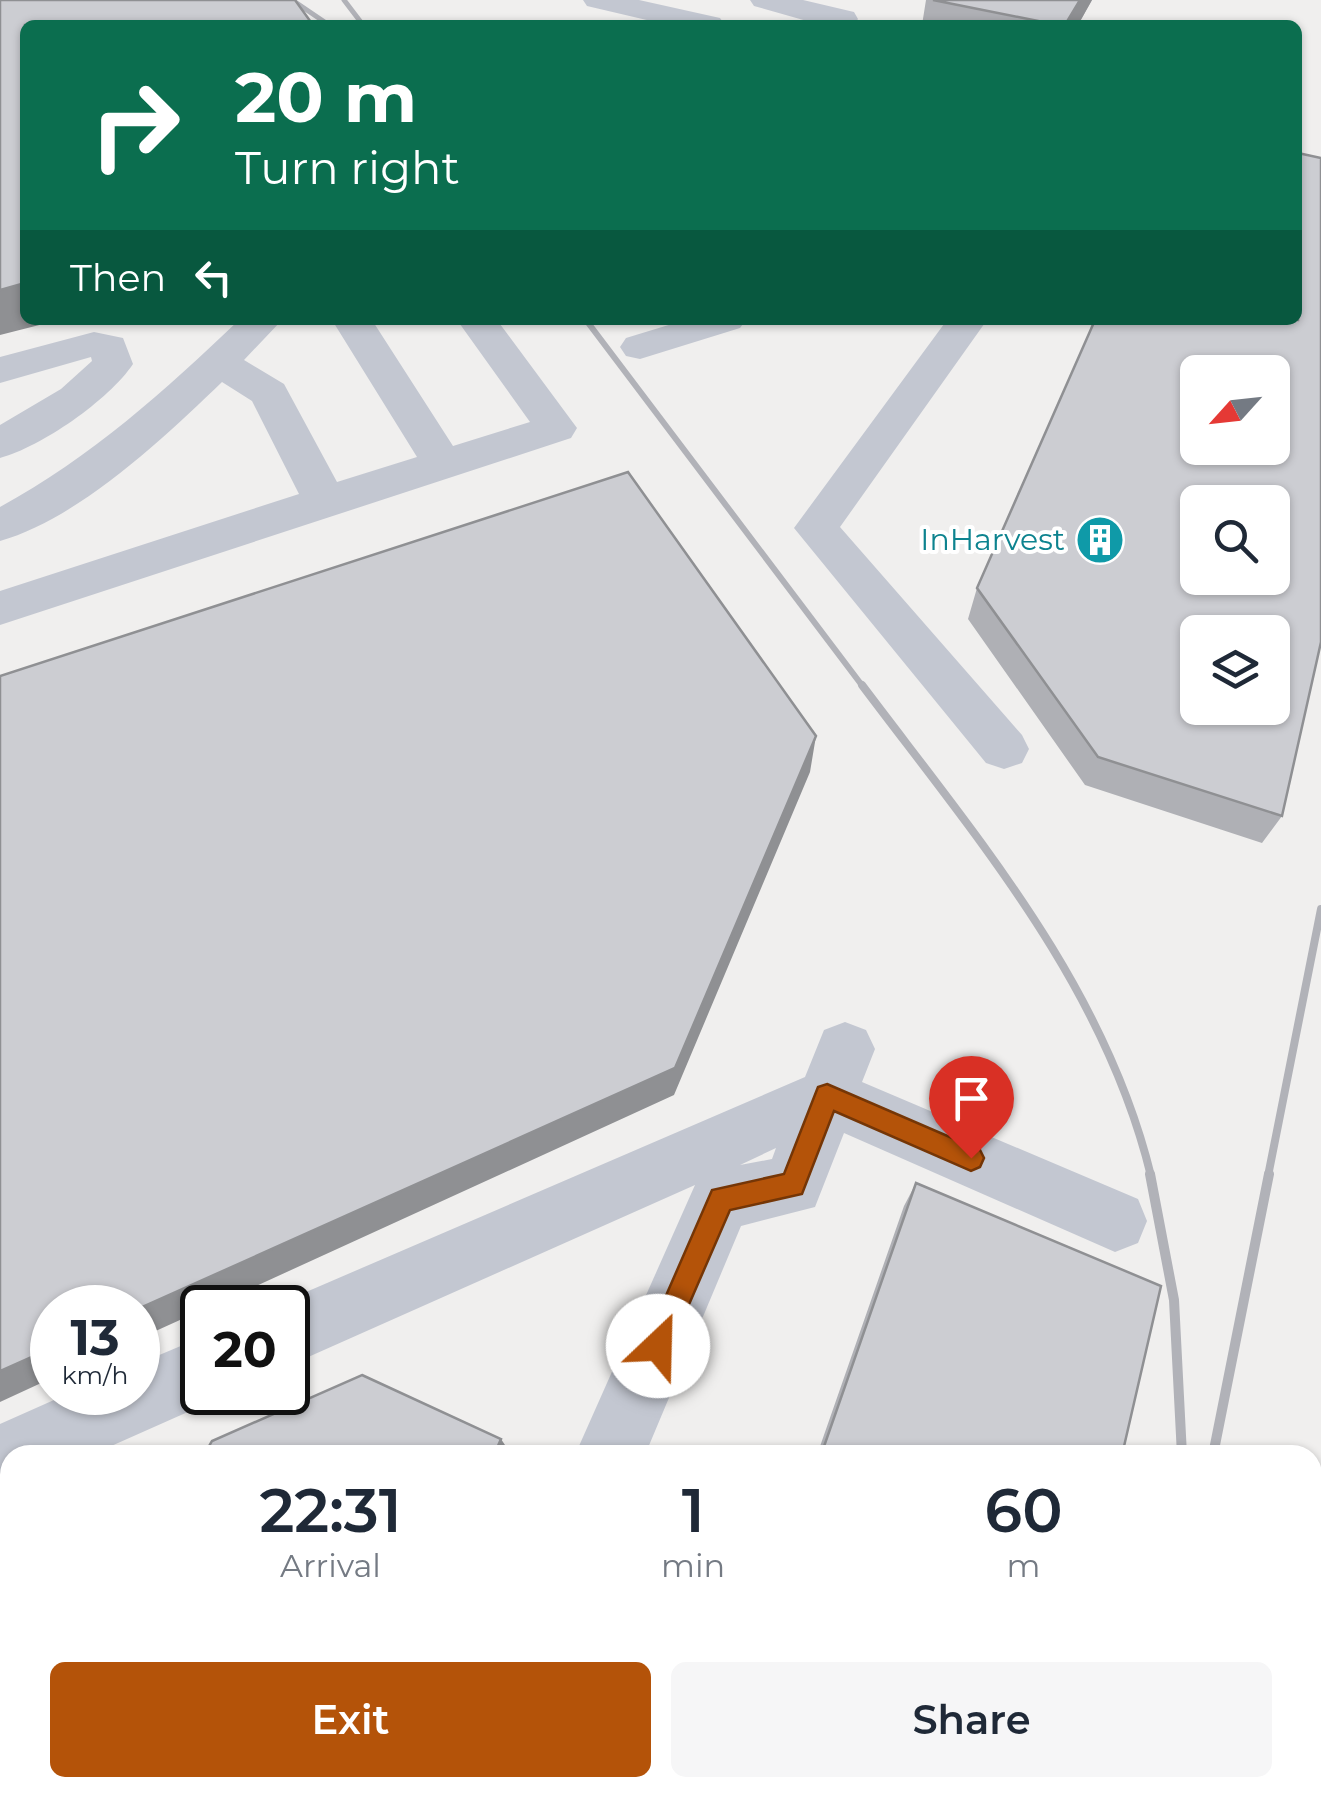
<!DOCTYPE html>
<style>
:root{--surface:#fff;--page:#f6f6f7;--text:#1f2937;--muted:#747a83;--accent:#b45309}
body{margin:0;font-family:Montserrat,sans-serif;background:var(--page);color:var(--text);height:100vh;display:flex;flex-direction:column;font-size:38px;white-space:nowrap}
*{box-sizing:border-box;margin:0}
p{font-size:32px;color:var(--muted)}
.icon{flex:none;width:55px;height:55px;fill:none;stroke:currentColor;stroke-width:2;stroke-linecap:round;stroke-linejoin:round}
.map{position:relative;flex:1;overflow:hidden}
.sheet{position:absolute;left:0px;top:1445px;width:1322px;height:352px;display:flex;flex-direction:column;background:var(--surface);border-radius:30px 30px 0 0;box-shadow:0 2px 8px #0004}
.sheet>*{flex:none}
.guide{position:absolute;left:20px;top:20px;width:1282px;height:305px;border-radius:15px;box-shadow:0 2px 8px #0004;background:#0b6e4f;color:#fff;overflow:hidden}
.needle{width:65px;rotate:243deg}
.buttons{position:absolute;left:1180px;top:355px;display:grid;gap:20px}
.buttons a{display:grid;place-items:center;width:110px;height:110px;border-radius:15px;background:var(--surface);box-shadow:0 2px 8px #0004;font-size:50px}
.speed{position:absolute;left:30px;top:1285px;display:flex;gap:20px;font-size:50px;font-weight:700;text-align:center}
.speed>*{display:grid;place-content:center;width:130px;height:130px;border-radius:50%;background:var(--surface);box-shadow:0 2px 8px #0004;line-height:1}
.speed small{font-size:25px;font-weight:400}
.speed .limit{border:5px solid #111;border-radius:15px;background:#fff;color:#111}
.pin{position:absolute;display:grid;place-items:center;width:85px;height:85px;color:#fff;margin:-102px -42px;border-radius:50% 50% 50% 0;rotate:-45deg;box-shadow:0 0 10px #0007}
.pin .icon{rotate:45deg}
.me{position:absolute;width:110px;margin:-55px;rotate:24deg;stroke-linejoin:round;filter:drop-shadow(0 0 8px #0008)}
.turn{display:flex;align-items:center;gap:35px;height:210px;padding:0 50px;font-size:45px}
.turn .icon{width:130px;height:130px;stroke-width:2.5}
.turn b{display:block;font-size:70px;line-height:85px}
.then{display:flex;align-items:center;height:95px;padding:0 50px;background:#0003;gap:20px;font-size:38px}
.eta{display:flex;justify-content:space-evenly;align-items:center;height:170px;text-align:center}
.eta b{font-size:60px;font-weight:600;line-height:70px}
.cta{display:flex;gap:20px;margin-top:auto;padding:20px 50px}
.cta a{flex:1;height:115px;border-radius:15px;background:var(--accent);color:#fff;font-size:40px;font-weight:600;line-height:115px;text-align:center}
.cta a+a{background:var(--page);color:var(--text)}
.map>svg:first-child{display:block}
</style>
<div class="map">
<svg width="1321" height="1796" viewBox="0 0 1321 1796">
<rect width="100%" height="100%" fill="#f0efee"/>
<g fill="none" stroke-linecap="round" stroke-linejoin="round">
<!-- minor -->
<path fill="#c3c7d1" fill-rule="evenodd" d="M 583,0 L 639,0 L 720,18 L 725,25 L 668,25 L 587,6 Z
M 750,0 L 803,0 L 854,12 L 858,19 L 854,25 L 821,25 L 754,6 Z
M 239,320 L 282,320 L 244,360 L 284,384 L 337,482 L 417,457 L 332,320 L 372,320 L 453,446 L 530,422 L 457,320 L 497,320 L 577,428 L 571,438 L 0,625 L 0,591 L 299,494 L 252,401 L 222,382 C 164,438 78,519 0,541 L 0,507 C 90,458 166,390 239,320 Z
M 685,320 L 746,320 L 740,328 L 640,359 L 626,356 L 620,347 L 626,338 Z
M 947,320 L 987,320 L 840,527 L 1022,735 L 1029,749 L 1022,763 L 1004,769 L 986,763 L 794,528 Z
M 94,332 L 123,338 L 133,364 C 109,400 41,447 0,458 L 0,425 L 61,389 L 92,361 L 91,357 L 0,383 L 0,357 Z
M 845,1022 L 866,1030 L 875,1049 L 862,1082 L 1138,1199 L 1147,1221 L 1138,1243 L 1115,1252 L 844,1133 L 815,1207 L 741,1226 L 645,1455 L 575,1455 L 695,1185 L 288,1366 L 288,1308 L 269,1308 L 805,1077 L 824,1030 ZM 776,1148 L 772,1159 L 740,1165 Z
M 202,1337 L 202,1392 L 226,1395 L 91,1455 L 10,1455 L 10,1490 L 0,1486 L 0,1424 L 72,1392 L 138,1392 L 138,1364 Z
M 10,1610 L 10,1701 L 0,1705 L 0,1614 Z
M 425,1788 L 505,1788 L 501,1796 L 421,1796 Z"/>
<!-- rail-far3 -->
<path stroke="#b1b2b8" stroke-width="5" d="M 292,0 L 329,25
M 344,0 L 363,25"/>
<!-- rail-far2 -->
<path stroke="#b1b2b8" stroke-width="6" d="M 586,320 L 864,688"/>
<!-- rail-far1 -->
<path stroke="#b1b2b8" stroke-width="8" d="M 862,685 C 977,838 1105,986 1151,1176
M 1268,1176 L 1321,909"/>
<!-- rail -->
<path stroke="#b1b2b8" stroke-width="10" d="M 1150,1174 L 1174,1300 L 1182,1455
M 1213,1455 L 1269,1174
M 1146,1796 L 1148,1788"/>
</g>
<!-- wall -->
<path fill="#afb0b5" d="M 926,0 L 1092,0 L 1078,25 L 922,25 Z
M 977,588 L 1282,816 L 1262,843 L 1085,785 L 968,619 Z
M 916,1183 L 1122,1455 L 817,1455 L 904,1206 Z
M 700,1788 L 1045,1788 L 1043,1796 L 697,1796 Z"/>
<!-- shaded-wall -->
<path fill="#8f9093" d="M 1080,0 L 1092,0 L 1078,25 L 1065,25 Z
M 25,283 L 25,320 L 59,320 L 0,335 L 0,290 Z
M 816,736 L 810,772 L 674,1095 L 208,1308 L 202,1308 L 202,1310 L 138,1339 L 138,1309 Z
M 52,1348 L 52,1378 L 0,1402 L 0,1371 Z
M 501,1439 L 509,1451 L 507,1455 L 494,1455 Z
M 354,1788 L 369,1788 L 366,1796 L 350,1796 Z"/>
<!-- building -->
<path fill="#cccdd2" stroke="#8f9093" stroke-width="2.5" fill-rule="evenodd" d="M 0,0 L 295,0 L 313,25 L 25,25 L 25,283 L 0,290 Z
M 933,0 L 1080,0 L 1065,25 L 1058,25 Z
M 1298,153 L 1321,158 L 1321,642 L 1282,816 L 1098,757 L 977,588 L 1095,320 L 1298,320 ZM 1198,372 L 1272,372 L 1272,448 L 1198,448 ZM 1198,502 L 1272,502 L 1272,578 L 1198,578 ZM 1198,632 L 1272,632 L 1272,708 L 1198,708 Z
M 628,472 L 816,736 L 675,1068 L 138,1309 L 138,1308 L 52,1308 L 52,1348 L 0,1371 L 0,676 Z
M 916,1183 L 1161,1286 L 1122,1455 L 821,1455 Z
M 362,1375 L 501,1439 L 494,1455 L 204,1455 L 212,1441 Z
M 26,1788 L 354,1788 L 350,1796 L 21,1796 Z
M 704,1788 L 1045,1788 L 1043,1796 L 702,1796 Z"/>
<!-- route -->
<path fill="#b45309" stroke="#753606" stroke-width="2.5" d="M 827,1084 L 980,1150 L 984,1158 L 980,1167 L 971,1171 L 834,1111 L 802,1194 L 730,1210 L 667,1355 L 658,1359 L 648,1355 L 644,1346 L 712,1190 L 784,1174 L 818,1087 Z"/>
<!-- icons -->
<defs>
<g id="building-disc" transform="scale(2.5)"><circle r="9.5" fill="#0f9aa8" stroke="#fff"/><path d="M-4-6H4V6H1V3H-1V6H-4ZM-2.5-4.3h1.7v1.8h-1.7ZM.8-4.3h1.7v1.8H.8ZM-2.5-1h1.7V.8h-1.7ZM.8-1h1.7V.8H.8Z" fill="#fff"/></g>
</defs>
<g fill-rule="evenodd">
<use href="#building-disc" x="1100" y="540"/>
</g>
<g text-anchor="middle" stroke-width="8" stroke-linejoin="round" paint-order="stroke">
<!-- culture labels -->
<g font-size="30" fill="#0d838f" stroke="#fff" text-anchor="end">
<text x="1065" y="550">InHarvest</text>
</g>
</g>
</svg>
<div class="buttons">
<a><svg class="needle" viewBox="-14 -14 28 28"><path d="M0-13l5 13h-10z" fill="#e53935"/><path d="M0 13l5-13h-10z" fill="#747a83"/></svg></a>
<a><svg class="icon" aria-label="search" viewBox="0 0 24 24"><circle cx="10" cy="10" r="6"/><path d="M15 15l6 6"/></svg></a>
<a><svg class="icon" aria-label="layers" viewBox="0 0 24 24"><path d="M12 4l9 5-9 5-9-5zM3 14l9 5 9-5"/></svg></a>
</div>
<div class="speed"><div>13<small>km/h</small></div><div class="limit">20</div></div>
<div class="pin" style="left:971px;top:1158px;background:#d93025"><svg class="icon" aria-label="arrive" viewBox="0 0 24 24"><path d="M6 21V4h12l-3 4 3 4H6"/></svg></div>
<svg class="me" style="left:658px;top:1346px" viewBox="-20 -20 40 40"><circle r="19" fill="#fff"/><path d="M0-13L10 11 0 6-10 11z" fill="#b45309"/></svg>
<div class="guide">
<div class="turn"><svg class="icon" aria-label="right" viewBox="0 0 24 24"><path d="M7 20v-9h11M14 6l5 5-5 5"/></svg><div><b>20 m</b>Turn right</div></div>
<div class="then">Then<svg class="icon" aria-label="left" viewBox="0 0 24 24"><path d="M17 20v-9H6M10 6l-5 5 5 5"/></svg></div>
</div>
<section class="sheet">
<div class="eta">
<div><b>22:31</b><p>Arrival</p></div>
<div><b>1</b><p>min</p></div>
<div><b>60</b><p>m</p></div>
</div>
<div class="cta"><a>Exit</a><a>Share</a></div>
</section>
</div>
